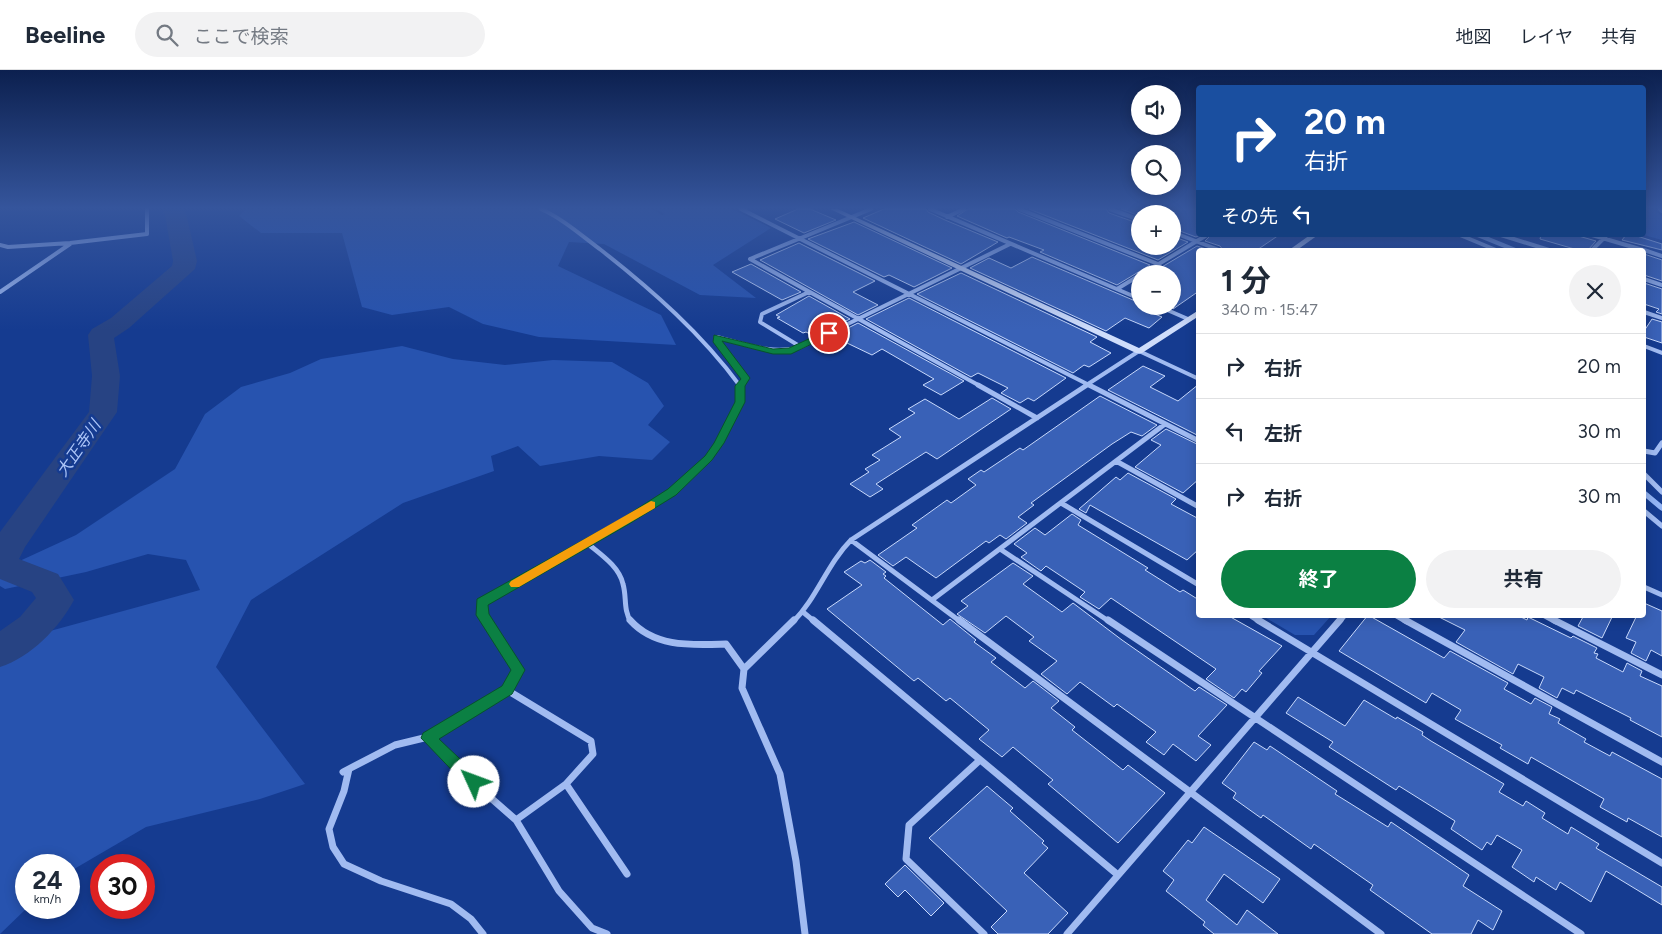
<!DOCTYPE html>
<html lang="ja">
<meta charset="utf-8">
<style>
:root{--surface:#fff;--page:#f2f2f3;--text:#1f2937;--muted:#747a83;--line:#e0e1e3;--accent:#0b8043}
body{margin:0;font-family:Figtree,"Noto Sans JP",sans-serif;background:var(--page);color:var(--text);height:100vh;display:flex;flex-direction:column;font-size:19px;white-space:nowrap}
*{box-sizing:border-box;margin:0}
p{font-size:16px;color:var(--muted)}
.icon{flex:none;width:28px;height:28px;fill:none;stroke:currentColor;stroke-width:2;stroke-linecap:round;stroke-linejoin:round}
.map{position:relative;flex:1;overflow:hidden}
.details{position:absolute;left:1196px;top:178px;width:450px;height:370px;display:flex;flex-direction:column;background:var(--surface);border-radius:5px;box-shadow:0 2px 12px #0003}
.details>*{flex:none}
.hud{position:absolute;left:1196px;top:15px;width:450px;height:152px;border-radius:5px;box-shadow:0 2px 12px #0003;background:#1a4fa0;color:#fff;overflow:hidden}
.controls{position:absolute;left:1131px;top:15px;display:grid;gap:10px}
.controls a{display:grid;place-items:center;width:50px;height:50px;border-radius:50%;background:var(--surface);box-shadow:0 2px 12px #0003;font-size:25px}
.speed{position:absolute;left:15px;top:784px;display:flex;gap:10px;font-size:25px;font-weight:700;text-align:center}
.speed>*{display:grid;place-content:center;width:65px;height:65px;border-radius:50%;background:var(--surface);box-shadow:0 2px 12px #0003;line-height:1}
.speed small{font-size:12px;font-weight:400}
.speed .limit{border:8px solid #d22;background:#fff;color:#111}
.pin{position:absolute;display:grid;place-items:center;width:42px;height:42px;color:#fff;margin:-21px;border:2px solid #fff;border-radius:50%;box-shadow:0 1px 5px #0007}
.me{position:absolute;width:55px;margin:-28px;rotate:313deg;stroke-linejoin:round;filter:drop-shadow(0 0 4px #0008)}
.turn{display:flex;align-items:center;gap:18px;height:105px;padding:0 25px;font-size:22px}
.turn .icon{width:65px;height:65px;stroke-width:2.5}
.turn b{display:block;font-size:35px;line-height:42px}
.then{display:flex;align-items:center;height:48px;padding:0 25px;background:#0003;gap:10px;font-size:19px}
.round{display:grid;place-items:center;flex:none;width:52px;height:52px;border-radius:26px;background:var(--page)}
.head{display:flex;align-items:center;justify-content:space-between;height:85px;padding:0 25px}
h1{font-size:30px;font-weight:700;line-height:38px}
.primary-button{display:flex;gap:10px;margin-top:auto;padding:10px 25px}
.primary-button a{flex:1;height:58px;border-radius:30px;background:var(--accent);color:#fff;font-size:20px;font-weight:700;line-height:58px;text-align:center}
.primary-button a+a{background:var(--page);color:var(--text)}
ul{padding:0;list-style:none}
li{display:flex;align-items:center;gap:15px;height:65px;padding:0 25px;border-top:1px solid var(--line)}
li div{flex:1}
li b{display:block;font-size:19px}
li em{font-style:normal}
header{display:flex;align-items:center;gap:30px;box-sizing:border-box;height:70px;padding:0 25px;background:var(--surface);border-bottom:1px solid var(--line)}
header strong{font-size:24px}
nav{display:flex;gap:28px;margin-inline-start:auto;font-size:18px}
.search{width:350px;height:45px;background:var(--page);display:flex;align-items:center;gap:12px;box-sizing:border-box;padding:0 18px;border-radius:28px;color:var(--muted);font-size:19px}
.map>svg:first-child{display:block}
</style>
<header>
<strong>Beeline</strong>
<div class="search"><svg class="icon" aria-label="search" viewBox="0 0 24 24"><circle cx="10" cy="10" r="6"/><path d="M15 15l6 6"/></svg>ここで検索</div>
<nav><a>地図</a><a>レイヤ</a><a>共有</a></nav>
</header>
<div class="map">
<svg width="1662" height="864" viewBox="0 0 1662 864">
<rect width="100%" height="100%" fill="#153b90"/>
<!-- green -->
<path fill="#2753af" d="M 246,139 L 652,139 L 662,145 L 665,144 L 656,139 L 732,139 L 771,158 L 713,195 L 756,228 L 700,225 L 604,174 L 569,172 L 558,196 L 661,245 L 676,275 L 539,267 L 483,254 L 449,237 L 392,245 L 362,237 L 342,163 L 261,163 L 239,146 Z
M 1644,139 L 1653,139 L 1662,146 L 1662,170 L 1644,165 Z
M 402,276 L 453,289 L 505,295 L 553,290 L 612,292 L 648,313 L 664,336 L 648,355 L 670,372 L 652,390 L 599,386 L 540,396 L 518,376 L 491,386 L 494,401 L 403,433 L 251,530 L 216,597 L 305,714 L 260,729 L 146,757 L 69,802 L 69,795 L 26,795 L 27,838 L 0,864 L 0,587 L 50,561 L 200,520 L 186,490 L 148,484 L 86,502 L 5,519 L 0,516 L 0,500 L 76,465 L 175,399 L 205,344 L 241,317 L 290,303 L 321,289 Z
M 1261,545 L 1332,545 L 1314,565 L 1295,565 Z"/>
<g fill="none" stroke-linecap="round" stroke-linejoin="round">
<!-- stream-far1 -->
<path stroke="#93b4f4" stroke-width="4.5" d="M 1478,165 L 1515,180"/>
<!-- stream -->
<path stroke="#93b4f4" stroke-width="5.5" d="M 1644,423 L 1662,438"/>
<!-- river -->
<path fill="#274383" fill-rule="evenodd" d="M 161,139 L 183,139 L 186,143 L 197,191 L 195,199 L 129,258 L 114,268 L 120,306 L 117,342 L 25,477 L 19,489 L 58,504 L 74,530 C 59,558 31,587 0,597 L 0,561 L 20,547 L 36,528 L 32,522 L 0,509 L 0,462 L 89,342 L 92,306 L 88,265 L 92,259 L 111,248 L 172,196 L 173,191 L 165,145 Z"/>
</g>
<!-- building -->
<path fill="#3961b7" stroke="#c8d9fc" d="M 798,139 L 810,139 L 836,150 L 804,163 L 775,149 Z
M 884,139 L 926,139 L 928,142 L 945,150 L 998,172 L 961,194 L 863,148 Z
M 968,139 L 1015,139 L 1018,142 L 1150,195 L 1117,215 L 1040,182 L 1044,180 L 1009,167 L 1007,168 L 957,146 Z
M 1029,139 L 1106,139 L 1109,143 L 1140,154 L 1140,176 L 1172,176 L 1172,166 L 1188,172 L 1158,190 Z
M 1121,139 L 1199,139 L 1200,165 L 1196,167 L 1172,158 L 1172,144 L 1140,144 L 1140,146 Z
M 854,152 L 952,198 L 914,217 L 889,205 L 884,207 L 808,169 Z
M 1211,165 L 1279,165 L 1257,180 L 1223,180 L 1220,176 L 1205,171 Z
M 1541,165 L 1575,165 L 1596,171 L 1588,180 L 1578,180 L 1540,169 Z
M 1626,165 L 1634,165 L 1662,174 L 1662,180 L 1622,170 Z
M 799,173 L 875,211 L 853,222 L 878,235 L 858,245 L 760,190 Z
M 1197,176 L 1209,180 L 1199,180 L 1199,221 L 1173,239 L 1172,204 L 1150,204 Z
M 1644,184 L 1662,190 L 1662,211 L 1644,205 Z
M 1032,187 L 1140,233 L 1140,238 L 1162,247 L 1149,258 L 1125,248 L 1106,261 L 970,198 L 989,188 L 1011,198 Z
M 751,194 L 801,222 L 782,230 L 732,202 Z
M 961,203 L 1097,267 L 1090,272 L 1111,283 L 1089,297 L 1084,295 L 1073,303 L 917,224 Z
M 1644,213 L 1662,219 L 1662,244 L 1656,242 L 1659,239 L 1644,234 Z
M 809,226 L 850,249 L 814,266 L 806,262 L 803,263 L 777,248 L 780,247 L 776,245 Z
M 909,228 L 1066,308 L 1034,331 L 1028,328 L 1020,333 L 1001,323 L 1008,318 L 978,303 L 971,307 L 866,249 Z
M 1652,249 L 1662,252 L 1662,273 L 1644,267 L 1644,261 Z
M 858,253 L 964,311 L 941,325 L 923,315 L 934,309 L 882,279 L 872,285 L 847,273 L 842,276 L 836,273 L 830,275 L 822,271 Z
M 1143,296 L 1165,306 L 1150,317 L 1178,331 L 1199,314 L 1199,366 L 1108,320 Z
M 1100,326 L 1157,355 L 1142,366 L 1131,362 L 1112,374 L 1031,433 L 1034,435 L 1018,447 L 1027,453 L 1006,469 L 1000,465 L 989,473 L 986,471 L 936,508 L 906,487 L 893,496 L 878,485 L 917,458 L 912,455 L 947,430 L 951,433 L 976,415 L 968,409 L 981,400 L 984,402 L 1020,378 L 1023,380 Z
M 992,328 L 1011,339 L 937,389 L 926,382 L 876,414 L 883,419 L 870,427 L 850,414 L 869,402 L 865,399 L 880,390 L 872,385 L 901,367 L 889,359 L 915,343 L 908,339 L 925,329 L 959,349 Z
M 1166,359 L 1199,375 L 1199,409 L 1183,423 L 1135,397 L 1161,375 L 1151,370 Z
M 1128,403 L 1176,429 L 1171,434 L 1199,449 L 1199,479 L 1187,490 L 1090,435 L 1086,443 L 1079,439 L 1116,407 L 1120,410 Z
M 1072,444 L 1081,450 L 1078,455 L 1148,498 L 1145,500 L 1180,522 L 1183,520 L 1199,530 L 1199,545 L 1227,545 L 1282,576 L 1259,601 L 1262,603 L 1246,622 L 1242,619 L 1234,628 L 1206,609 L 1216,599 L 1111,528 L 1099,539 L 1080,527 L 1085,522 L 1046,496 L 1041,501 L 1021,487 L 1027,483 L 1014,474 L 1035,458 L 1045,465 Z
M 870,490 L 886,502 L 883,504 L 886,506 L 884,508 L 943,555 L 950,549 L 976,570 L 974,572 L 996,588 L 991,592 L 1025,618 L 1033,611 L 1059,631 L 1051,638 L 1075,657 L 1072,660 L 1123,700 L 1128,695 L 1165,723 L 1118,773 L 1048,714 L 1053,710 L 1013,677 L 1002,687 L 979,669 L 989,660 L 950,628 L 946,631 L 918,608 L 914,611 L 827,539 L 862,515 L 844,502 L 861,491 L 865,493 Z
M 1013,493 L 1033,506 L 1023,514 L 1062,542 L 1073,533 L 1122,570 L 1195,621 L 1199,617 L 1227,635 L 1198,666 L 1211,675 L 1196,691 L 1173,674 L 1164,685 L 1146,672 L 1156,662 L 1117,634 L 1114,637 L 1080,612 L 1067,624 L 1041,604 L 1057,591 L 1029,571 L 1034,567 L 1006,546 L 985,563 L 957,544 L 968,536 L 961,531 Z
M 1644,533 L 1662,541 L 1662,586 L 1651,580 L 1646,591 L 1631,583 L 1636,572 L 1626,568 L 1637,545 L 1644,545 Z
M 1368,545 L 1444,588 L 1450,581 L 1508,613 L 1504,619 L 1531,634 L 1535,628 L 1552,637 L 1549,644 L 1560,649 L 1558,653 L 1586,669 L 1584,672 L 1610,686 L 1612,682 L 1662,709 L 1662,767 L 1628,748 L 1627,752 L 1600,737 L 1604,729 L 1531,687 L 1528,694 L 1500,678 L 1502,675 L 1455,649 L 1461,640 L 1432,623 L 1426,633 L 1339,581 Z
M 1435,545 L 1517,545 L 1527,550 L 1528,547 L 1571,568 L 1573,566 L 1597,578 L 1594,583 L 1598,584 L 1596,588 L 1623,602 L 1627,593 L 1642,601 L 1640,606 L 1662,616 L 1662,667 L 1630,650 L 1631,648 L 1576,620 L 1574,624 L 1562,618 L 1557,628 L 1539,618 L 1544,607 L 1518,594 L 1513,604 L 1456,572 L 1465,560 Z
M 1584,545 L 1613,545 L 1602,568 L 1578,556 Z
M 1298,627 L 1345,656 L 1364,630 L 1396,649 L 1397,647 L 1423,662 L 1422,665 L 1431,671 L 1504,714 L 1499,722 L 1523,736 L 1526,731 L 1545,743 L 1542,748 L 1568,764 L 1571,757 L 1599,774 L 1596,778 L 1662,817 L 1662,835 L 1606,801 L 1591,832 L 1560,812 L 1556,820 L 1536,807 L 1534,812 L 1512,797 L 1522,780 L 1497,765 L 1491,775 L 1487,772 L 1482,780 L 1451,759 L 1455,751 L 1399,716 L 1396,720 L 1329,677 L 1333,672 L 1286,643 Z
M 1254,672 L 1267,680 L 1270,676 L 1337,721 L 1335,724 L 1388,757 L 1391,752 L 1469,805 L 1463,816 L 1502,841 L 1493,860 L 1478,850 L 1471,864 L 1432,864 L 1370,820 L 1373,815 L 1314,774 L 1311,779 L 1263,745 L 1261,748 L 1233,728 L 1236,723 L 1222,713 Z
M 987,716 L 1013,738 L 1010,741 L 1044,771 L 1042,773 L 1048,778 L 1024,803 L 1068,843 L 1048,864 L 998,864 L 991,857 L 1007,841 L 929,768 Z
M 1204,757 L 1280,809 L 1263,833 L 1224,804 L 1206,830 L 1237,855 L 1247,840 L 1278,864 L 1214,864 L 1203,855 L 1205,852 L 1166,821 L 1174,810 L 1163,801 L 1188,770 L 1192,773 Z
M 905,795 L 944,833 L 931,846 L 905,820 L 898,827 L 885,814 Z"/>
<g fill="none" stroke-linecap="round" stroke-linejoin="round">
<!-- street-far2 -->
<path stroke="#a1bbf1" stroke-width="4" d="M 541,139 C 563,149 581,165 601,180 C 652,220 702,264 740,316
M 741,139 L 1091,316
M 930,139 L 1140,229
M 1019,139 L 1158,194
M 1110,139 L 1140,150
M 1660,139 L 1662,141
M 947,147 L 964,139
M 1172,162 L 1219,180
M 1460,165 L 1496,180
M 1501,165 L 1549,180
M 1592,165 L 1643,180
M 0,175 L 8,177 L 70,173 L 147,164 L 147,139
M 1592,180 L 1607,165
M 1644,180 L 1662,186
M 750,189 L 980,316
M 750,189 L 871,139
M 1142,204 L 1207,165
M 1644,209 L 1662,215
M 1117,219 L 1140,205
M 0,222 L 70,174
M 809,222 L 762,244 L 760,252 L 801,277 L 1010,174
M 1158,236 L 1188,249
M 1644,242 L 1662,248
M 1644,276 L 1662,283
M 740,316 L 746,308 L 739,303 L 718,272 L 717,267 C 745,274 772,285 801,277
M 1085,316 L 1139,281 L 1199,309"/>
<!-- street-far1 -->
<path stroke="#a1bbf1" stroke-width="5" d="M 978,315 L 1037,348
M 1089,315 L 1199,371
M 1644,381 L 1655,383 L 1662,373
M 1116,391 L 1199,437
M 1644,404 L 1662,422
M 1061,433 L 1199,515
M 1644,441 L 1662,456
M 851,470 L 961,552
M 587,473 C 600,484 619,496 623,514 C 627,528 623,539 631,552
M 1000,479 L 1110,552
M 1644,517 L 1662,525
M 932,530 L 1165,354
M 803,542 L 815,552
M 1249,545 L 1260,552
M 1395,545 L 1407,552
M 1543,545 L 1556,552
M 486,552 L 482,545 L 481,533 L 625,452 L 672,422 L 709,388 L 719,373 L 740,332 L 739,315
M 793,552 C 817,528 827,494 851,470 L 1087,315
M 1339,552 L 1345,545"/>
<!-- street -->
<path stroke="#a1bbf1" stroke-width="7" d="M 630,550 C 655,578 692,575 726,574 L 744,599 L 742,618 L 780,704 L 796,791 L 805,864
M 813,550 L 1118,805
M 959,550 L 1381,864
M 1108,550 L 1581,864
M 1258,550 L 1662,793
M 1405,550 L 1662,692
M 1554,550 L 1662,605
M 744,599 L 794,550
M 507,620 L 591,671 L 593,684 L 566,714 L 627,804
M 428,667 L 459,700 L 516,750 L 559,821 L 592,858 L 607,864
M 980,690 L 909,755 L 906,789 L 984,864
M 349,699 L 344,721 L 329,759 L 333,777 L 344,794 L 381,811 L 451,834 L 471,849 L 483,864
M 343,702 L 395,675 L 428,667 L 507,620 L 518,600 L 486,550
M 516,750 L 566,714
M 1067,864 L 1340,550"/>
<!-- secondary -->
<path fill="#cfddfb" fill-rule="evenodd" d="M 830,139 L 838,139 L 1139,278 L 1199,240 L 1199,246 L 1142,283 L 1136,283 Z
M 1310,165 L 1318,165 L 1297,180 L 1289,180 Z"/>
</g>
<!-- sky -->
<linearGradient id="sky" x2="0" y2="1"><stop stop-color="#0c204f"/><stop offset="0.53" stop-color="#35559c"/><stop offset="1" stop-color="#35559c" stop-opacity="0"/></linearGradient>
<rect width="1662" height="260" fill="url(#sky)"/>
<!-- route -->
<path fill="#0b8043" stroke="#07532c" d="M 826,261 L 834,263 L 791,284 L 773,284 L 722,271 L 750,308 L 745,316 L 745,332 L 724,373 L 712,390 L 676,425 L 629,454 L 488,535 L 489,544 L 525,600 L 512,624 L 439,669 L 479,707 L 481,712 L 479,717 L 474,719 L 468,717 L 421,668 L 423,663 L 502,616 L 511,600 L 476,545 L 477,529 L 621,449 L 668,419 L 705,386 L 714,373 L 735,332 L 735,316 L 741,309 L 713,272 L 714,265 L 773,279 L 789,278 Z"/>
<!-- slow -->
<path fill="#f59e0b" d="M 651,431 L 655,432 L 655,438 L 519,517 L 511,517 L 509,514 L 511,511 Z"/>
<g text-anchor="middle" stroke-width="5" stroke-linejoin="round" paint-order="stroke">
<!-- water labels -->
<g font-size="16" font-style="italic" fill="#adc6f8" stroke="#153b90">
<text transform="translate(78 378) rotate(-55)" y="6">大正寺川</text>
</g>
</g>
</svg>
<div class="controls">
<a><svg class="icon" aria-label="sound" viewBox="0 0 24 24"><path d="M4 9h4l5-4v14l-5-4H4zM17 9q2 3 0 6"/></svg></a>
<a><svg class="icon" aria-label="search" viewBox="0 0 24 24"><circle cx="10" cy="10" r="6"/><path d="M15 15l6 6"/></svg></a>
<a>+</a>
<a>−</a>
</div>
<div class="speed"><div>24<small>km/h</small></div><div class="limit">30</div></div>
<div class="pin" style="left:829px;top:263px;background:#d93025"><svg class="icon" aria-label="arrive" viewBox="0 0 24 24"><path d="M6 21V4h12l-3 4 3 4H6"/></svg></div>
<svg class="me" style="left:474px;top:712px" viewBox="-20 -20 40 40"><circle r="19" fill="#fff"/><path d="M0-13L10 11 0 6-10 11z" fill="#0b8043"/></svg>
<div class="hud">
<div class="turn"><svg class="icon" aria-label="right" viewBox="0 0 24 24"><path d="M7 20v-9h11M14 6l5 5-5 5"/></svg><div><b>20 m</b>右折</div></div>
<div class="then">その先<svg class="icon" aria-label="left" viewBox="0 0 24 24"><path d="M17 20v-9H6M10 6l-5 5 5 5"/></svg></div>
</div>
<section class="details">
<div class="head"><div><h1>1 分</h1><p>340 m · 15:47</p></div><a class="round"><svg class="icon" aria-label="close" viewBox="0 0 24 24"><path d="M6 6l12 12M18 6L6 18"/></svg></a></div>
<ul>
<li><svg class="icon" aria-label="right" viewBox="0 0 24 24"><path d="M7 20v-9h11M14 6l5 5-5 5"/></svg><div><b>右折</b></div><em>20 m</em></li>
<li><svg class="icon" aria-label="left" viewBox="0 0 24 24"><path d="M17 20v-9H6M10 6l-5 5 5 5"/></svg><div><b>左折</b></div><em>30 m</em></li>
<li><svg class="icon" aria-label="right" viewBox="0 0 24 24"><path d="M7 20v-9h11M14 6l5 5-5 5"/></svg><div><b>右折</b></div><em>30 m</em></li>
</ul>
<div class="primary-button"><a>終了</a><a>共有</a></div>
</section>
</div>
